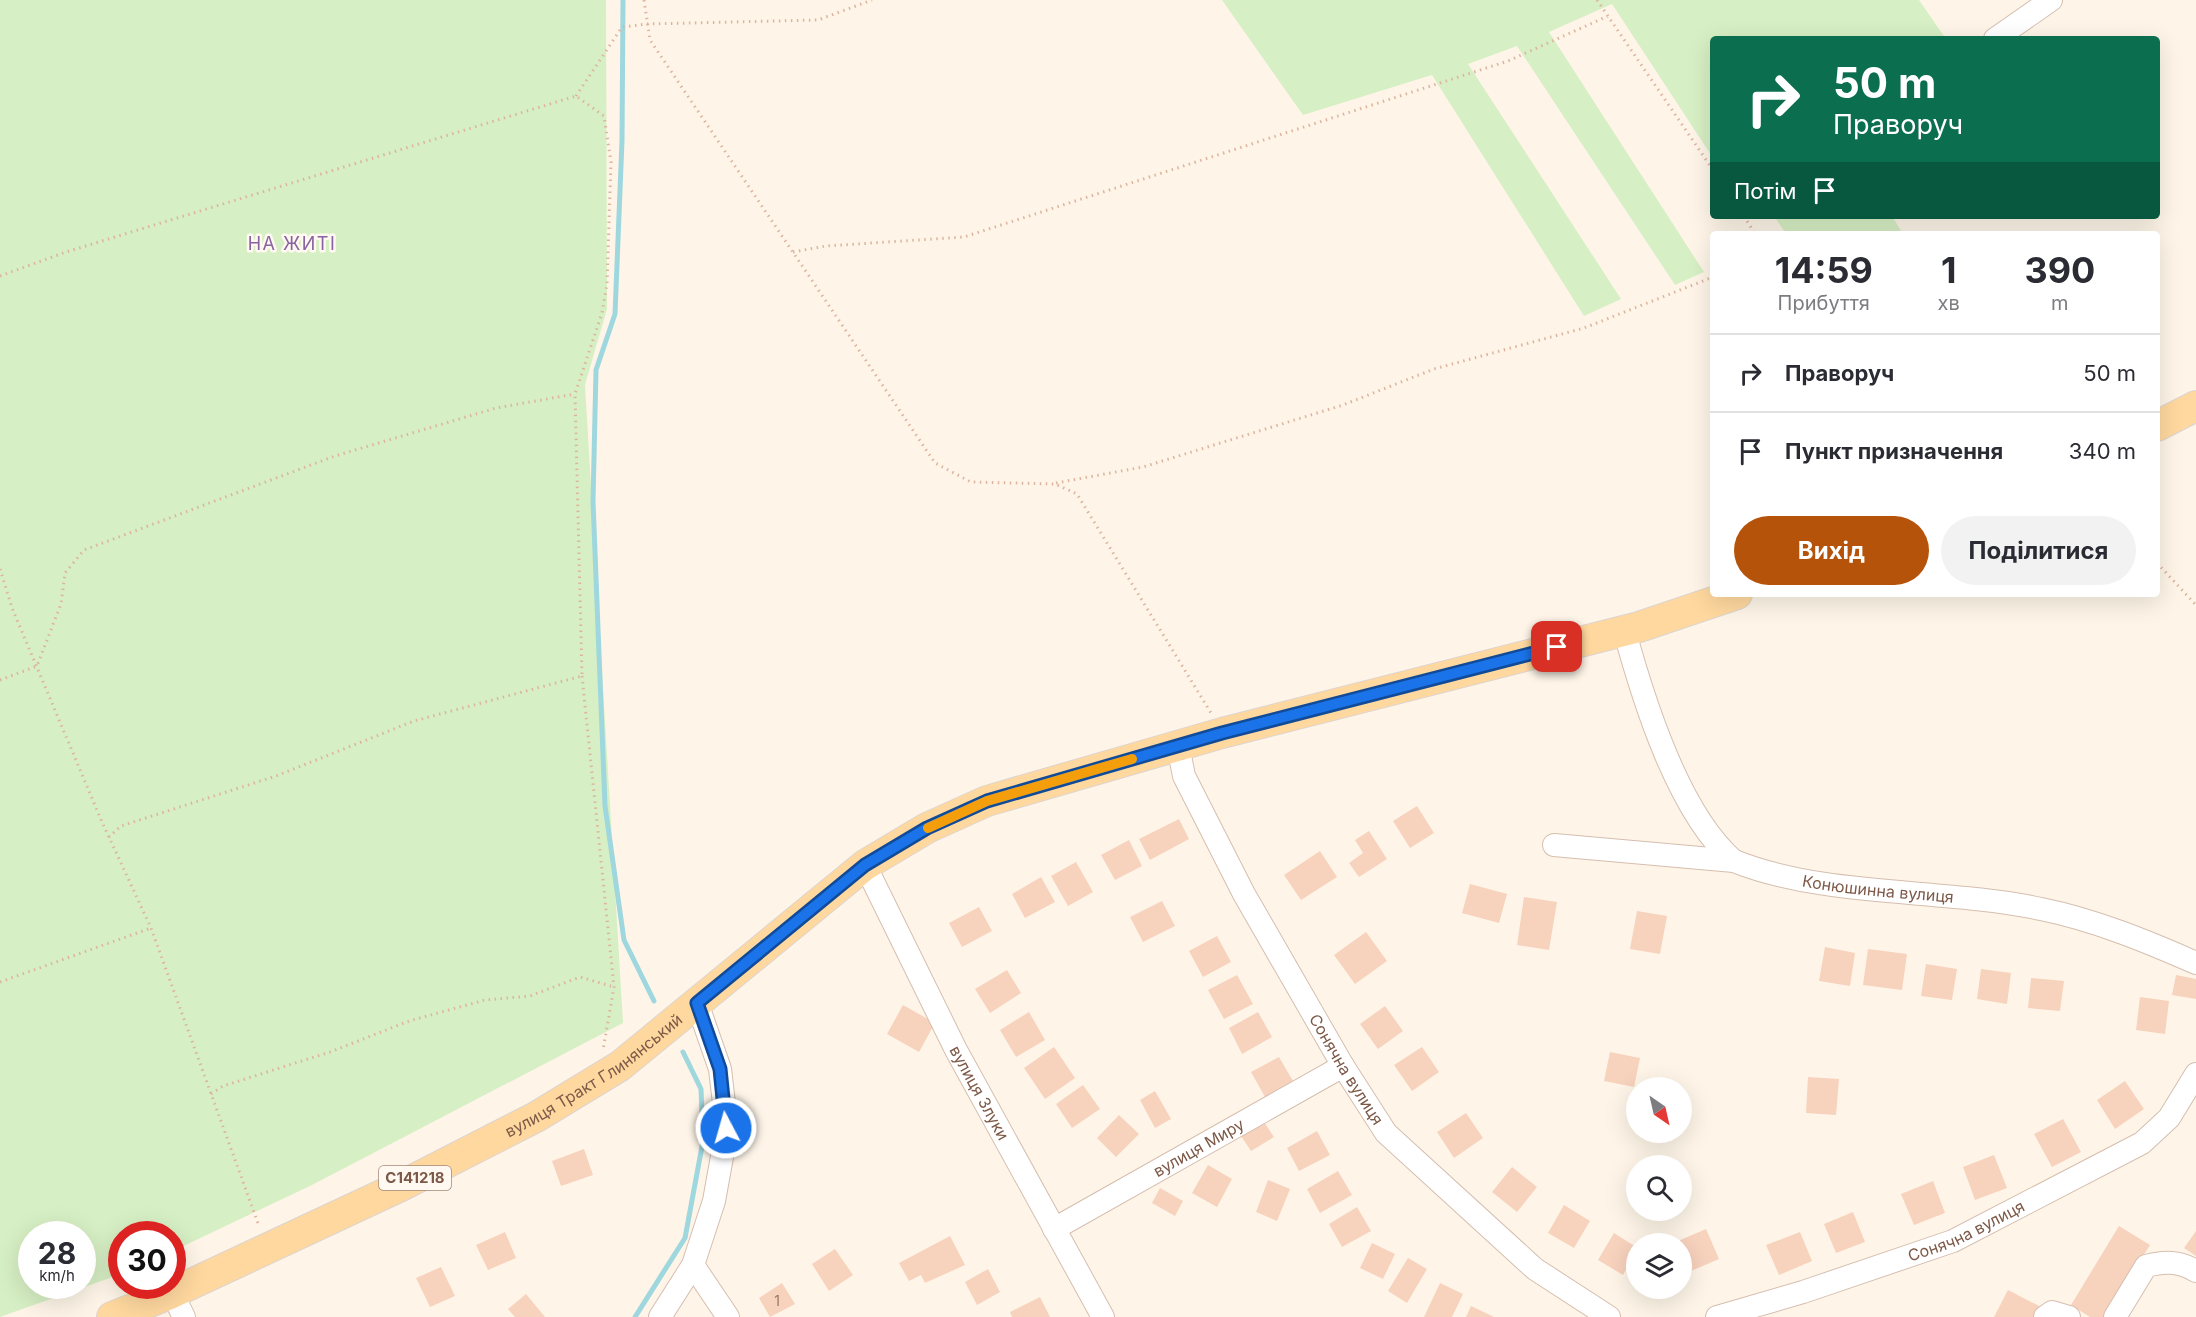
<!DOCTYPE html>
<html lang="uk">
<meta charset="utf-8">
<style>
:root{--surface:#fff;--page:#f2f2f3;--text:#2b2b33;--muted:#7c7c81;--line:#e1e1e2;--accent:#b45309}
body{margin:0;font-family:Inter,sans-serif;background:var(--page);color:var(--text);height:100vh;display:flex;flex-direction:column;font-size:22px;white-space:nowrap}
*{box-sizing:border-box;margin:0}
p{font-size:20px;color:var(--muted)}
.icon{flex:none;width:33px;height:33px;fill:none;stroke:currentColor;stroke-width:2;stroke-linecap:round;stroke-linejoin:round}
.map{position:relative;flex:1;overflow:hidden}
.panel{position:absolute;left:1710px;top:231px;width:450px;height:366px;display:flex;flex-direction:column;background:var(--surface);border-radius:6px;box-shadow:0 6px 24px #0002}
.panel>*{flex:none}
.top-card{position:absolute;left:1710px;top:36px;width:450px;height:183px;border-radius:6px;box-shadow:0 6px 24px #0002;background:#0b6e4f;color:#fff;overflow:hidden}
.needle{width:39px;rotate:146deg}
.fabs{position:absolute;left:1626px;top:1077px;display:grid;gap:12px}
.fabs a{display:grid;place-items:center;width:66px;height:66px;border-radius:50%;background:var(--surface);box-shadow:0 6px 24px #0002;font-size:30px}
.speed{position:absolute;left:18px;top:1221px;display:flex;gap:12px;font-size:30px;font-weight:700;text-align:center}
.speed>*{display:grid;place-content:center;width:78px;height:78px;border-radius:50%;background:var(--surface);box-shadow:0 6px 24px #0002;line-height:1}
.speed small{font-size:15px;font-weight:400}
.speed .limit{border:9px solid #d22;background:#fff;color:#111}
.pin{position:absolute;display:grid;place-items:center;width:51px;height:51px;color:#fff;margin:-26px;border-radius:12px;box-shadow:0 3px 9px #0006}
.me{position:absolute;width:66px;margin:-33px;rotate:354deg;stroke-linejoin:round;filter:drop-shadow(0 0 4px #0008)}
.turn{display:flex;align-items:center;gap:21px;height:126px;padding:0 24px;font-size:27px}
.turn .icon{width:78px;height:78px;stroke-width:2.5}
.turn b{display:block;font-size:42px;line-height:51px}
.then{display:flex;align-items:center;height:57px;padding:0 24px;background:#0003;gap:12px;font-size:22px}
.eta{display:flex;justify-content:space-evenly;align-items:center;height:102px;text-align:center}
.eta b{font-size:36px;font-weight:700;line-height:42px}
.primary-button{display:flex;gap:12px;margin-top:auto;padding:12px 24px}
.primary-button a{flex:1;height:69px;border-radius:36px;background:var(--accent);color:#fff;font-size:24px;font-weight:700;line-height:69px;text-align:center}
.primary-button a+a{background:var(--page);color:var(--text)}
ul{padding:0;list-style:none}
li{display:flex;align-items:center;gap:18px;height:78px;padding:0 24px;border-top:2px solid var(--line)}
li div{flex:1}
li b{display:block;font-size:22px}
li em{font-style:normal}
.map>svg:first-child{display:block}
</style>
<div class="map">
<svg width="2196" height="1317" viewBox="0 0 2196 1317">
<rect width="100%" height="100%" fill="#fef5e8"/>
<!-- green -->
<path fill="#d7efc4" fill-rule="evenodd" d="M 0,0 L 606,0 L 607,309 L 585,385 L 623,1023 L 312,1185 L 173,1251 L 172,1234 L 122,1234 L 121,1274 L 0,1317 ZM 32,1234 L 82,1234 L 82,1286 L 32,1286 Z
M 1222,0 L 1919,0 L 1946,39 L 1713,39 L 1713,158 L 1612,4 L 1549,32 L 1704,272 L 1675,285 L 1517,46 L 1468,64 L 1621,299 L 1584,316 L 1432,75 L 1303,115 Z
M 1774,216 L 1892,216 L 1903,234 L 1786,234 Z"/>
<g fill="none" stroke-linecap="round" stroke-linejoin="round">
<!-- stream -->
<path stroke="#9fd7de" stroke-width="5" d="M 623,0 L 622,141 L 615,314 L 596,370 L 593,501 L 605,806 L 624,940 L 654,1001
M 635,1317 L 685,1238 L 703,1141 L 701,1089 L 683,1052"/>
</g>
<!-- building -->
<path fill="#f7d2bd" d="M 1417,806 L 1434,833 L 1410,848 L 1393,821 Z
M 1179,819 L 1189,839 L 1150,860 L 1139,839 Z
M 1369,831 L 1387,859 L 1359,877 L 1349,863 L 1363,853 L 1355,840 Z
M 1129,840 L 1142,866 L 1115,880 L 1101,855 Z
M 1320,851 L 1337,877 L 1301,900 L 1284,875 Z
M 1076,862 L 1093,892 L 1068,906 L 1051,876 Z
M 1041,877 L 1055,902 L 1025,918 L 1012,894 Z
M 1470,884 L 1507,894 L 1499,923 L 1462,913 Z
M 1524,897 L 1557,902 L 1549,950 L 1517,945 Z
M 1162,901 L 1175,926 L 1143,942 L 1130,917 Z
M 979,907 L 992,931 L 962,947 L 949,923 Z
M 1637,911 L 1667,916 L 1660,954 L 1630,949 Z
M 1366,932 L 1387,961 L 1355,984 L 1334,955 Z
M 1217,936 L 1231,962 L 1203,977 L 1189,951 Z
M 1825,947 L 1855,953 L 1850,986 L 1819,981 Z
M 1868,949 L 1907,954 L 1902,990 L 1863,985 Z
M 1926,964 L 1957,969 L 1952,1000 L 1921,996 Z
M 1981,969 L 2011,973 L 2007,1004 L 1977,999 Z
M 1007,970 L 1021,993 L 990,1013 L 975,989 Z
M 1237,975 L 1253,1004 L 1224,1019 L 1208,990 Z
M 2176,975 L 2196,979 L 2196,999 L 2172,995 Z
M 2031,978 L 2064,981 L 2060,1011 L 2028,1008 Z
M 2140,997 L 2169,1001 L 2165,1034 L 2136,1030 Z
M 903,1005 L 935,1023 L 919,1052 L 887,1034 Z
M 1385,1006 L 1403,1031 L 1378,1049 L 1360,1024 Z
M 1029,1012 L 1045,1040 L 1016,1057 L 1000,1030 Z
M 1258,1012 L 1272,1037 L 1242,1054 L 1229,1028 Z
M 1054,1047 L 1075,1078 L 1045,1099 L 1024,1068 Z
M 1422,1047 L 1439,1072 L 1412,1091 L 1394,1065 Z
M 1610,1052 L 1640,1058 L 1634,1087 L 1604,1081 Z
M 1279,1057 L 1293,1081 L 1265,1097 L 1251,1072 Z
M 1808,1077 L 1839,1079 L 1836,1115 L 1806,1113 Z
M 2125,1081 L 2144,1109 L 2115,1129 L 2097,1100 Z
M 1083,1085 L 1100,1109 L 1072,1128 L 1056,1104 Z
M 1155,1091 L 1171,1119 L 1155,1128 L 1140,1100 Z
M 1466,1113 L 1483,1138 L 1454,1158 L 1437,1132 Z
M 1119,1115 L 1139,1134 L 1116,1157 L 1097,1138 Z
M 2063,1119 L 2081,1152 L 2052,1167 L 2034,1134 Z
M 1264,1122 L 1274,1137 L 1251,1151 L 1241,1136 Z
M 1317,1131 L 1330,1155 L 1299,1171 L 1287,1148 Z
M 584,1149 L 593,1175 L 561,1186 L 552,1161 Z
M 1994,1155 L 2007,1188 L 1975,1200 L 1963,1167 Z
M 1208,1165 L 1232,1179 L 1217,1207 L 1192,1193 Z
M 1512,1167 L 1537,1187 L 1517,1212 L 1492,1192 Z
M 1338,1171 L 1352,1195 L 1320,1213 L 1307,1189 Z
M 1268,1180 L 1290,1189 L 1277,1221 L 1256,1212 Z
M 1933,1181 L 1945,1213 L 1914,1225 L 1901,1194 Z
M 1160,1188 L 1183,1201 L 1175,1216 L 1152,1203 Z
M 1564,1205 L 1590,1221 L 1574,1248 L 1548,1233 Z
M 1357,1207 L 1371,1231 L 1342,1247 L 1329,1224 Z
M 1853,1212 L 1865,1242 L 1836,1253 L 1824,1224 Z
M 2119,1226 L 2150,1245 L 2105,1317 L 2090,1317 L 2071,1305 Z
M 1706,1229 L 1719,1259 L 1691,1271 L 1678,1241 Z
M 2196,1231 L 2196,1256 L 2184,1248 Z
M 505,1232 L 516,1258 L 488,1270 L 476,1245 Z
M 1800,1232 L 1812,1261 L 1779,1275 L 1766,1245 Z
M 1614,1233 L 1636,1247 L 1636,1252 L 1623,1275 L 1598,1260 Z
M 950,1236 L 965,1265 L 925,1283 L 921,1275 L 909,1281 L 899,1263 Z
M 1372,1243 L 1395,1254 L 1383,1279 L 1360,1268 Z
M 835,1249 L 853,1275 L 829,1291 L 812,1264 Z
M 1408,1258 L 1427,1269 L 1407,1303 L 1388,1291 Z
M 441,1267 L 455,1296 L 430,1307 L 416,1278 Z
M 988,1269 L 1000,1292 L 977,1305 L 965,1282 Z
M 782,1283 L 795,1304 L 770,1317 L 759,1298 Z
M 1440,1283 L 1463,1294 L 1452,1317 L 1424,1317 Z
M 2008,1290 L 2041,1307 L 2036,1317 L 1994,1317 Z
M 526,1294 L 545,1317 L 515,1317 L 508,1309 Z
M 1040,1297 L 1050,1317 L 1012,1317 L 1010,1312 Z
M 1471,1306 L 1494,1317 L 1466,1317 Z"/>
<g fill="none" stroke-linecap="round" stroke-linejoin="round">
<!-- minor casing -->
<g stroke="#d5beaf" stroke-width="24">
<g id="minor">
<path d="M 1995,39 L 2051,0"/>
<path d="M 1624,629 C 1643,699 1678,813 1734,861"/>
<path id="s1" d="M 1178,746 L 1184,776 L 1244,894 L 1343,1066 L 1386,1133 L 1535,1269 L 1609,1317"/>
<path id="s2" d="M 1554,845 L 1734,861 C 1827,898 1943,888 2041,909 C 2095,920 2146,941 2196,963"/>
<path id="s3" d="M 865,865 L 956,1050 L 1103,1317"/>
<path id="s4" d="M 1054,1229 L 1343,1066"/>
<path d="M 693,1265 L 728,1317"/>
<path d="M 172,1293 L 184,1317"/>
<path d="M 660,1317 L 693,1265 L 714,1201 L 727,1129 L 720,1069 L 697,1003"/>
<path id="s5" d="M 1717,1317 L 1803,1292 L 1953,1241 L 2142,1143 L 2169,1118 L 2196,1074"/>
<path d="M 2045,1317 L 2052,1312 L 2069,1317"/>
<path d="M 2115,1317 L 2146,1266 C 2165,1261 2179,1261 2196,1271"/>
</g>
</g>
<!-- major casing -->
<g stroke="#ddd4cf" stroke-width="32">
<g id="major">
<path d="M 2157,426 L 2196,406"/>
<path id="s6" d="M 112,1317 L 172,1293 L 401,1186 L 536,1117 L 620,1066 L 865,865 L 927,828 L 987,801 L 1222,733 L 1639,627 L 1737,594"/>
</g>
</g>
<!-- path -->
<path stroke="#ddb59f" stroke-width="3" stroke-dasharray="1.5 4.5" stroke-linecap="butt" d="M 644,0 L 650,40 L 935,463 L 971,482 L 1055,484 L 1077,494 L 1211,713
M 1597,0 L 1713,170
M 576,96 L 622,27 L 647,24 L 818,20 L 872,0
M 1744,216 L 1755,234
M 793,252 L 826,246 L 964,237 L 1508,61 L 1608,16
M 0,276 L 66,252 L 576,96 L 604,116 L 611,162 L 607,284 L 602,313 L 575,394 L 582,676 L 414,721 L 276,776 L 121,826 L 109,837
M 1056,483 L 1143,467 L 1343,405 L 1434,369 L 1584,328 L 1713,277
M 2157,563 L 2196,605
M 0,569 L 12,608 L 102,822 L 151,928 L 259,1226
M 582,676 L 614,987 L 603,1050
M 0,680 L 37,666 L 61,604 L 65,573 L 84,550 L 335,456 L 496,408 L 575,394
M 0,982 L 151,928
M 211,1094 L 223,1086 L 330,1052 L 409,1021 L 485,1000 L 530,996 L 580,977 L 614,987"/>
<!-- minor -->
<use href="#minor" stroke="#fff" stroke-width="22"/>
<!-- major -->
<use href="#major" stroke="#ffd89f" stroke-width="30"/>
</g>
<g fill="none" stroke-linecap="round" stroke-linejoin="round">
<!-- route casing -->
<g stroke="#114b97" stroke-width="15">
<path id="route" d="M 726,1128 L 720,1069 L 697,1003 L 865,865 L 927,828 L 987,801 L 1222,733 L 1557,647"/>
</g>
<!-- route -->
<use href="#route" stroke="#1a73e8" stroke-width="10"/>
<!-- slow -->
<path stroke="#f59e0b" stroke-width="10" d="M 928,828 L 987,801 L 1132,759"/>
</g>
<g text-anchor="middle" stroke-width="5" stroke-linejoin="round" paint-order="stroke">
<!-- number labels -->
<g font-size="14" fill="#9c7765">
<text x="777" y="1306">1</text>
</g>
<!-- shield labels -->
<rect fill="#fff9f1" stroke="#a4897b" stroke-width="1.5" x="379" y="1166" width="72" height="24" rx="4.5"/>
<g font-size="15" font-weight="bold" fill="#7d5948">
<text x="415" y="1183">С141218</text>
</g>
<!-- street labels -->
<g font-size="16" fill="#7d5948" stroke="#fff9f1">
<text dy="6" stroke="none"><textPath href="#s2" startOffset="328">Конюшинна вулиця</textPath></text>
<text dy="6" stroke="none"><textPath href="#s1" startOffset="366">Сонячна вулиця</textPath></text>
<text dy="6" stroke="none"><textPath href="#s6" startOffset="540">вулиця Тракт Глинянський</textPath></text>
<text dy="6" stroke="none"><textPath href="#s3" startOffset="255">вулиця Злуки</textPath></text>
<text dy="6" stroke="none"><textPath href="#s4" startOffset="166">вулиця Миру</textPath></text>
<text dy="6" stroke="none"><textPath href="#s5" startOffset="264">Сонячна вулиця</textPath></text>
</g>
<!-- neighbourhood labels -->
<g font-size="18" letter-spacing="1.5" fill="#8964a0" stroke="#fff9f1">
<text x="292" y="250">НА ЖИТІ</text>
</g>
</g>
</svg>
<div class="fabs">
<a><svg class="needle" viewBox="-14 -14 28 28"><path d="M0-13l5 13h-10z" fill="#e53935"/><path d="M0 13l5-13h-10z" fill="#7c7c81"/></svg></a>
<a><svg class="icon" aria-label="search" viewBox="0 0 24 24"><circle cx="10" cy="10" r="6"/><path d="M15 15l6 6"/></svg></a>
<a><svg class="icon" aria-label="layers" viewBox="0 0 24 24"><path d="M12 4l9 5-9 5-9-5zM3 14l9 5 9-5"/></svg></a>
</div>
<div class="speed"><div>28<small>km/h</small></div><div class="limit">30</div></div>
<div class="pin" style="left:1557px;top:647px;background:#d93025"><svg class="icon" aria-label="arrive" viewBox="0 0 24 24"><path d="M6 21V4h12l-3 4 3 4H6"/></svg></div>
<svg class="me" style="left:726px;top:1128px" viewBox="-20 -20 40 40"><circle r="17" fill="#1a73e8" stroke="#fff" stroke-width="3"/><path d="M0-11L8 9 0 5-8 9z" fill="#fff"/></svg>
<div class="top-card">
<div class="turn"><svg class="icon" aria-label="right" viewBox="0 0 24 24"><path d="M7 20v-9h11M14 6l5 5-5 5"/></svg><div><b>50 m</b>Праворуч</div></div>
<div class="then">Потім<svg class="icon" aria-label="arrive" viewBox="0 0 24 24"><path d="M6 21V4h12l-3 4 3 4H6"/></svg></div>
</div>
<section class="panel">
<div class="eta">
<div><b>14:59</b><p>Прибуття</p></div>
<div><b>1</b><p>хв</p></div>
<div><b>390</b><p>m</p></div>
</div>
<ul>
<li><svg class="icon" aria-label="right" viewBox="0 0 24 24"><path d="M7 20v-9h11M14 6l5 5-5 5"/></svg><div><b>Праворуч</b></div><em>50 m</em></li>
<li><svg class="icon" aria-label="arrive" viewBox="0 0 24 24"><path d="M6 21V4h12l-3 4 3 4H6"/></svg><div><b>Пункт призначення</b></div><em>340 m</em></li>
</ul>
<div class="primary-button"><a>Вихід</a><a>Поділитися</a></div>
</section>
</div>
